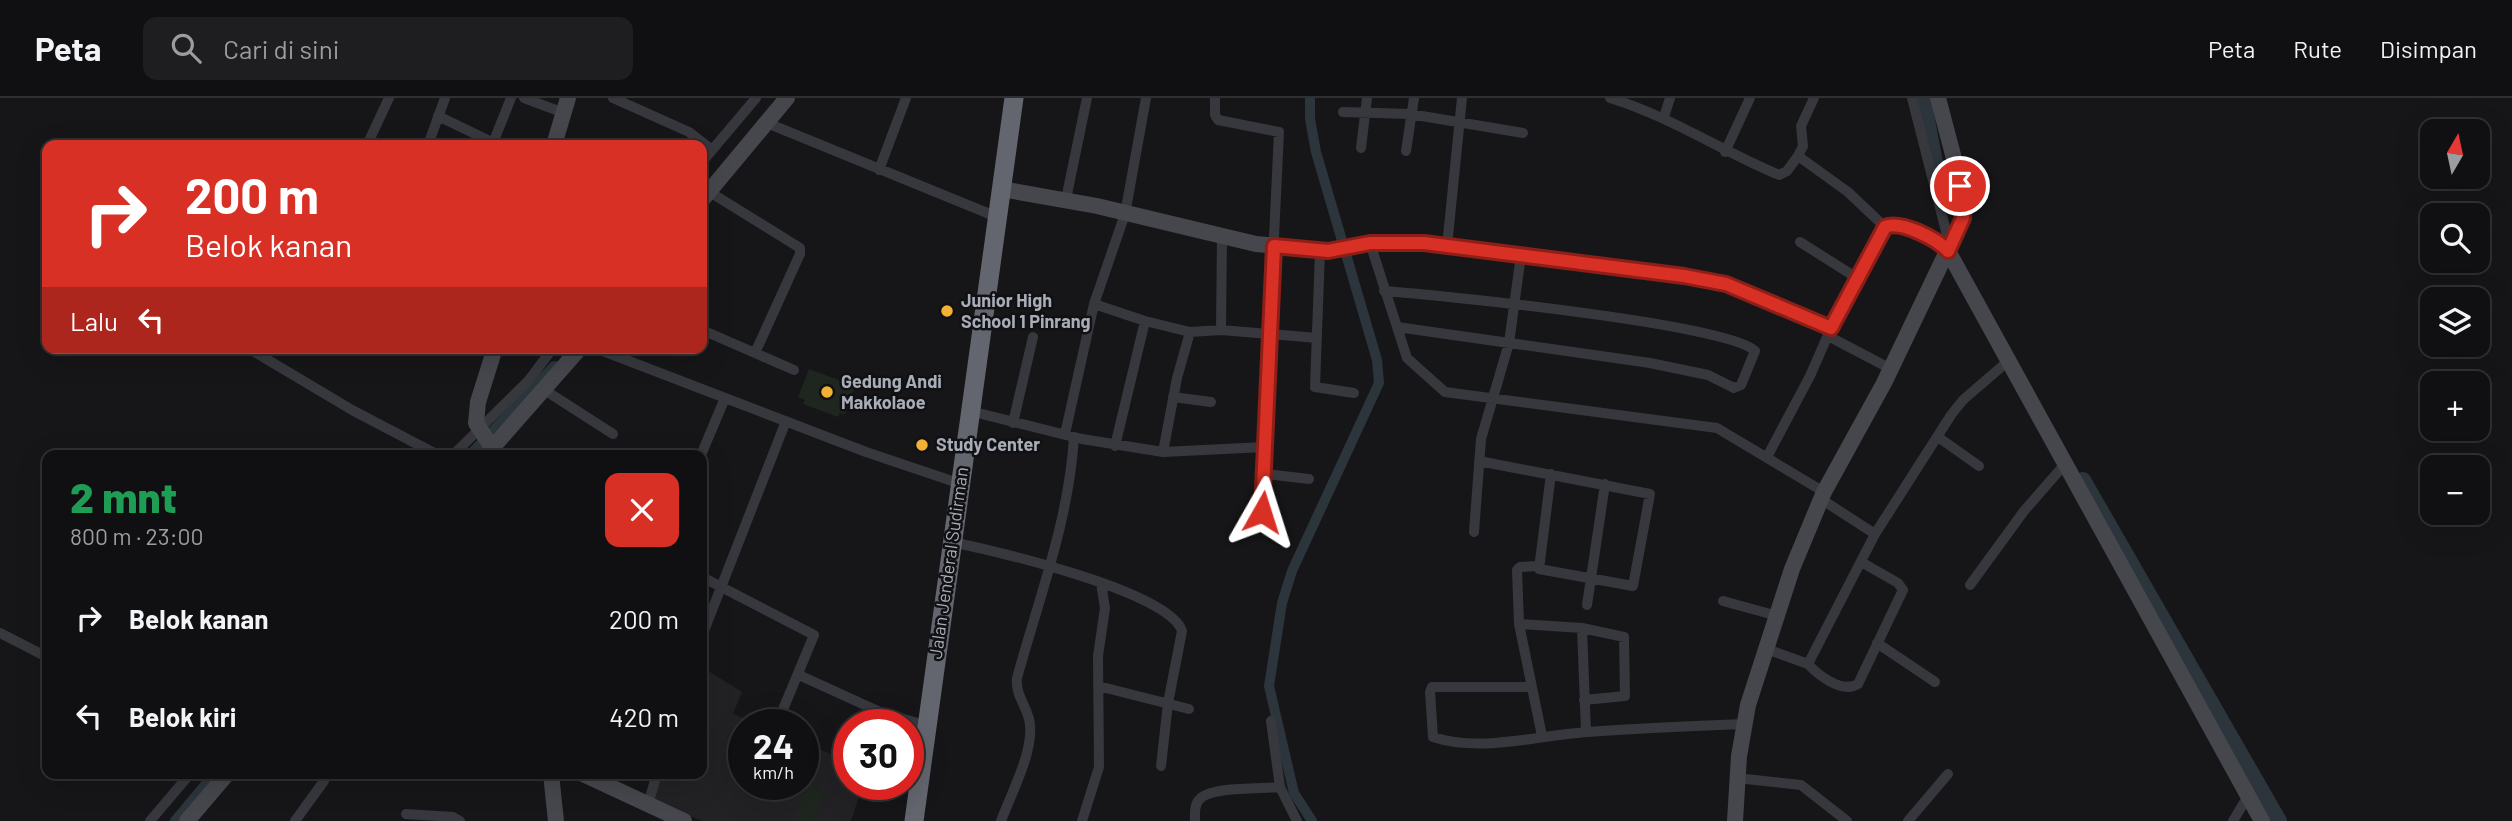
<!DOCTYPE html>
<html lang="id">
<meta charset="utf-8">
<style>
:root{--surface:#101012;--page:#1e1e20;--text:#f1f3f6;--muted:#9c9d9f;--line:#303032}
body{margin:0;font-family:Barlow,sans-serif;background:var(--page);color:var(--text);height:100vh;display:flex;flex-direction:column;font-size:26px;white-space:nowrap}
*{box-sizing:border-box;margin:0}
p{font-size:23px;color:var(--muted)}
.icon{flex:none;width:38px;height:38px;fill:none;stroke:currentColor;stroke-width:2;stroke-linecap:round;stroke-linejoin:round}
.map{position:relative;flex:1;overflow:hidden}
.panel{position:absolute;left:42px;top:352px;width:665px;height:329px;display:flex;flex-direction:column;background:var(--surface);border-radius:14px;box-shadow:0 7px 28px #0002,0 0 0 2px var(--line)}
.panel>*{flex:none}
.guide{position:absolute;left:42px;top:42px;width:665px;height:214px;border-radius:14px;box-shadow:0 7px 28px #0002,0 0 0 2px var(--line);background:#d93025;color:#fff;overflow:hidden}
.needle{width:46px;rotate:9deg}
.tools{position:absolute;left:2420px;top:21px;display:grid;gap:14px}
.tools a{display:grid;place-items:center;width:70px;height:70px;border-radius:14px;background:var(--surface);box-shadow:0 7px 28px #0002,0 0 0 2px var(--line);font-size:35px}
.speed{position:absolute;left:728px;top:611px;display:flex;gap:14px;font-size:35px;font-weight:700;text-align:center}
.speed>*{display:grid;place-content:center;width:91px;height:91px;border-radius:50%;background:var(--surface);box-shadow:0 7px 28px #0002,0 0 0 2px var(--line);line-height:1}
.speed small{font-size:18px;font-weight:400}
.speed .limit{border:10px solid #d22;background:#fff;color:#111}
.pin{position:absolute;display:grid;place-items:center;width:60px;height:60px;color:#fff;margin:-30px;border:4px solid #fff;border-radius:50%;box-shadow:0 2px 7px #0007}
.me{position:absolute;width:77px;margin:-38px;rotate:6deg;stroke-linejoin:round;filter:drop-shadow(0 0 5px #0008)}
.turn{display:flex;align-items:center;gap:24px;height:147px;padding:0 28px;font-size:32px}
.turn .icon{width:91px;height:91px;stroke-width:2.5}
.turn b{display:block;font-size:49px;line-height:60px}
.then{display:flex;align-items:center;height:66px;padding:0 28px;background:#0003;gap:14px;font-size:26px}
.round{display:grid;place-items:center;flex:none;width:74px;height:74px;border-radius:14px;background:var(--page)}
.head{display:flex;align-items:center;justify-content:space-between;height:119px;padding:0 28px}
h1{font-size:42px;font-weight:800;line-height:52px;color:#1e9e55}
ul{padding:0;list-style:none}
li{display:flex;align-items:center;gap:21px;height:98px;padding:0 28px}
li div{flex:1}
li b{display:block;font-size:26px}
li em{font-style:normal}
header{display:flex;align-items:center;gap:42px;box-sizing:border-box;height:98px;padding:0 35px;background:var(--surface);border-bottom:2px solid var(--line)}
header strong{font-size:33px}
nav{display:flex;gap:38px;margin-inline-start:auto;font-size:24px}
.search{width:490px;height:63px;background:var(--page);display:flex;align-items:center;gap:18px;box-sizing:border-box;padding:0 24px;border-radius:14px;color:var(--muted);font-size:26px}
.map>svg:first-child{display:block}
</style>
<header>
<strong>Peta</strong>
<div class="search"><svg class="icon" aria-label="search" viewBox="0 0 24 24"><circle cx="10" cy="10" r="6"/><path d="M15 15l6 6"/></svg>Cari di sini</div>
<nav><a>Peta</a><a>Rute</a><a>Disimpan</a></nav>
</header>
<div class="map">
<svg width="2512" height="723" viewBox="0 0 2512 723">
<rect width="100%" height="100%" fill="#161618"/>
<!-- built -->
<path fill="#222225" d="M 702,569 L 742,594 L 733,616 L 759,626 L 744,626 L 744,686 L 803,686 L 803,645 L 849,663 L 849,686 L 863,686 L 851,723 L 703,723 L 650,703 L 659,676 L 702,676 Z"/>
<!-- green -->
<path fill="#1e261f" d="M 809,271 L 855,288 L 845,316 L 840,315 L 838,319 L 803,306 L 805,302 L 798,299 Z
M 807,688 L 824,695 L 812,723 L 792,723 Z"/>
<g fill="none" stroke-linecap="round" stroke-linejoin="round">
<!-- canal -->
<path stroke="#2c353c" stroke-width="10" d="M 1310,0 L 1310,21 L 1316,54 L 1377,262 L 1379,285 L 1292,473 L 1282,505 L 1269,588 L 1294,695 L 1312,723
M 470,357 L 554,268
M 175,723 L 214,676"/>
<!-- river -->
<path stroke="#2c353c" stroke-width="16" d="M 1923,0 L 1941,97
M 2083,382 L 2279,723"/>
<!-- street -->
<path stroke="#37383d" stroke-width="10" d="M 524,0 L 564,15
M 613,0 L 689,34 L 712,52
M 1610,0 C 1669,18 1722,53 1779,77 L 1787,73 L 1798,58 L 1803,48 L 1801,28 L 1814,0
M 1912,0 L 1950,149
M 1343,14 L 1410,16 L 1523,35
M 438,18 L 498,47
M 1664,19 L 1670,0
M 767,25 L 997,119
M 493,45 L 511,0
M 367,47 L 389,0
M 428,47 L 445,0
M 1361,50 L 1367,0
M 1406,53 L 1414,0
M 1725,54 L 1750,0
M 1798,58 L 1848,94 L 1885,129
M 702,64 L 756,0
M 879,72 L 906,0
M 708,93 L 800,150 L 800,156 L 755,255 L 794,272
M 1066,101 L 1087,0
M 1800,144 L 1857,180
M 1370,145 L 1407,260 L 1445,294 L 1717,330 L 1824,394
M 1447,148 L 1462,0
M 1320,153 L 1315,289 L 1354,295
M 1384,193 C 1437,197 1730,226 1755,253 L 1741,287 L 1734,290 L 1708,277 L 1650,265 L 1397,229
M 1094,206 L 1145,223 L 1190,234 L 1221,232 L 1317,240
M 702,232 L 755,255
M 1221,232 L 1222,138
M 1828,238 L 1891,271
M 248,250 L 352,312 L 438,357
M 595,250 L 866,354 L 961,386
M 543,291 L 613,336
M 1173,299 L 1211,304
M 970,313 L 1082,341 L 1163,354 L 1264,349 L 1279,34 L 1218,22 L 1215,17 L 1215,0
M 1013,325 L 1033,239
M 1065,336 L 1094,206 L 1125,116 L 1146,0
M 1938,339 L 1979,368
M 1115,348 L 1145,223
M 1163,354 L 1177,280 L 1190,234
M 453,357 L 529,282 L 553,250
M 701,357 L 725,300
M 1767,359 L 1810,278 L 1831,230
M 1479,363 L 1650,396 L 1633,488 L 1539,471 L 1551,376
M 1266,376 L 1309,381
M 1821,401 L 1875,436
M 1262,414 L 1266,380 L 1264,349
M 1474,434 L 1481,341 L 1509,245 L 1521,157
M 952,444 C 995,453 1169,493 1182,533 L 1168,605 L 1161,668
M 1538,468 L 1520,469 L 1517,472 L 1519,526 L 1582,530 L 1586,634
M 702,479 L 814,537 L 784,609
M 1970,487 L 2024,413 L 2065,366
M 1723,503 L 1774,517
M 1587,507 L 1605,386
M 1519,526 L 1542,638
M 1582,530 L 1624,539 L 1625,598 L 1584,602
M 0,535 L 47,559
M 702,538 L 786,323
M 1877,545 L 1935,584
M 1764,550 L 1808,566 L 1875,436 L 1951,317 L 1963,302 L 2007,264
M 1808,566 C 1818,577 1842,596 1858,586 L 1903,492 L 1898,485 L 1861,464
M 799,577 L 880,614 L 928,628
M 1098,588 L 1189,611
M 1529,589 L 1432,589 L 1430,594 L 1433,639 C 1481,655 1539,637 1588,634 C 1640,630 1692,628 1744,626
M 1271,623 L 1280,689 L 1297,723
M 1737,680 L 1801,687 L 1847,723
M 648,706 L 657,676
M 406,716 L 453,719 L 460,723
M 150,723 L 190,676
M 295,723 L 324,683
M 1001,723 C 1011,696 1033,655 1030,627 C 1029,610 1015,599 1017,580 C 1039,500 1069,422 1074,339
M 1082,723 L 1099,669 L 1098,558 L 1105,510 L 1101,485
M 1195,723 C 1195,716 1194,707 1199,702 C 1209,688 1262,691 1280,689
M 1908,723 L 1948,676
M 2233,723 L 2248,698"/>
<!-- secondary -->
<path stroke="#45474d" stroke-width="16" d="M 554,47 L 568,0
M 1002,91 L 1097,108 L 1256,146 L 1328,153 L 1370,145 L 1424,145 L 1684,178 L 1726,186 L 1831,230 L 1885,129 C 1901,122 1937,141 1948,153 L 2262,723
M 702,102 L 787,0
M 495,250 L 478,304 L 476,325 L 497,357
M 486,357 L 580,250
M 551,676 L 556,723
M 583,676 L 684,723
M 187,723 L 227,676
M 1735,723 L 1739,658 L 1748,607 L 1792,471 L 1824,394 L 1884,285 L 1963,120 L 1957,72 L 1938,0"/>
<!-- highway -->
<path stroke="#63666e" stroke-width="19" d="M 914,723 L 1014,0"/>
</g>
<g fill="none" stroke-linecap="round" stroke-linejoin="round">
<!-- route casing -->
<g stroke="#8d1f18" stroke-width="18">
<path id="route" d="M 1262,414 L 1274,148 L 1328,153 L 1370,145 L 1424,145 L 1684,178 L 1726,186 L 1831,230 L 1885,129 C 1901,122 1937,141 1948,153 L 1963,120 L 1960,88"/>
</g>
<!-- route -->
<use href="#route" stroke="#d93025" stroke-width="12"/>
</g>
<!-- markers -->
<g fill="#f2b134" stroke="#111113" stroke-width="2.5">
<circle cx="947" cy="213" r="7"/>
<circle cx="827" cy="294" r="7"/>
<circle cx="922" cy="347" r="7"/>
</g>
<g text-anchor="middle" stroke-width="5" stroke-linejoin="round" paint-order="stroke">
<!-- poi labels -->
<g font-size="18" font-weight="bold" fill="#a8adb8" stroke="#111113" text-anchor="start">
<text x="961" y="209">Junior High<tspan x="961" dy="21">School 1 Pinrang</tspan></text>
<text x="841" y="290">Gedung Andi<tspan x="841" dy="21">Makkolaoe</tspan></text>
<text x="936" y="353">Study Center</text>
</g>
<!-- street labels -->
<g font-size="18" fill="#a8adb8" stroke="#111113">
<text transform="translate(949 465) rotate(-82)" y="6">Jalan Jenderal Sudirman</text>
</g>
</g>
</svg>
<div class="tools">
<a><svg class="needle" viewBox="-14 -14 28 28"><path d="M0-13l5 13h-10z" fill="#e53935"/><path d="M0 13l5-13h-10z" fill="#9c9d9f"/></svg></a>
<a><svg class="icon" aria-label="search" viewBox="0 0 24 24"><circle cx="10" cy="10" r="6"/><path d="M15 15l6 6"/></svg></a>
<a><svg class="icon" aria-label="layers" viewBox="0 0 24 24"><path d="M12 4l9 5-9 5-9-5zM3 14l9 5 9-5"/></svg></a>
<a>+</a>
<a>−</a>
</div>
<div class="speed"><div>24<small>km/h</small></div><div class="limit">30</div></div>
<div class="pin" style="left:1960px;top:88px;background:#d93025"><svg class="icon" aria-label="arrive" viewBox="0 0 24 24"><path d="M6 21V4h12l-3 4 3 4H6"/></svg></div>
<svg class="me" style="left:1262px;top:414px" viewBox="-20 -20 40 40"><path d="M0-17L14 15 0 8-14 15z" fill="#d93025" stroke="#fff" stroke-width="4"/></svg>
<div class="guide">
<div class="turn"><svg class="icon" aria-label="right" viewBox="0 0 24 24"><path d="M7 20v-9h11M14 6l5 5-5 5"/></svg><div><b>200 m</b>Belok kanan</div></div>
<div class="then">Lalu<svg class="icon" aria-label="left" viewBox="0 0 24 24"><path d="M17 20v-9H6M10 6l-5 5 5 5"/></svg></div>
</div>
<section class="panel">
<div class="head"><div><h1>2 mnt</h1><p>800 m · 23:00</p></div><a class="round" style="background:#d93025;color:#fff"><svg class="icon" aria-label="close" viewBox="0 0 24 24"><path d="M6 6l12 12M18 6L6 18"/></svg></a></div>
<ul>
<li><svg class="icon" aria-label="right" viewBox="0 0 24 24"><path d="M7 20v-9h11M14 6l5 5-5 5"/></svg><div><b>Belok kanan</b></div><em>200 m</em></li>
<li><svg class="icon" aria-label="left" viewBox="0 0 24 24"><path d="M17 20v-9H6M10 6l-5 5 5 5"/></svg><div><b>Belok kiri</b></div><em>420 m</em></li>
</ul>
</section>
</div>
